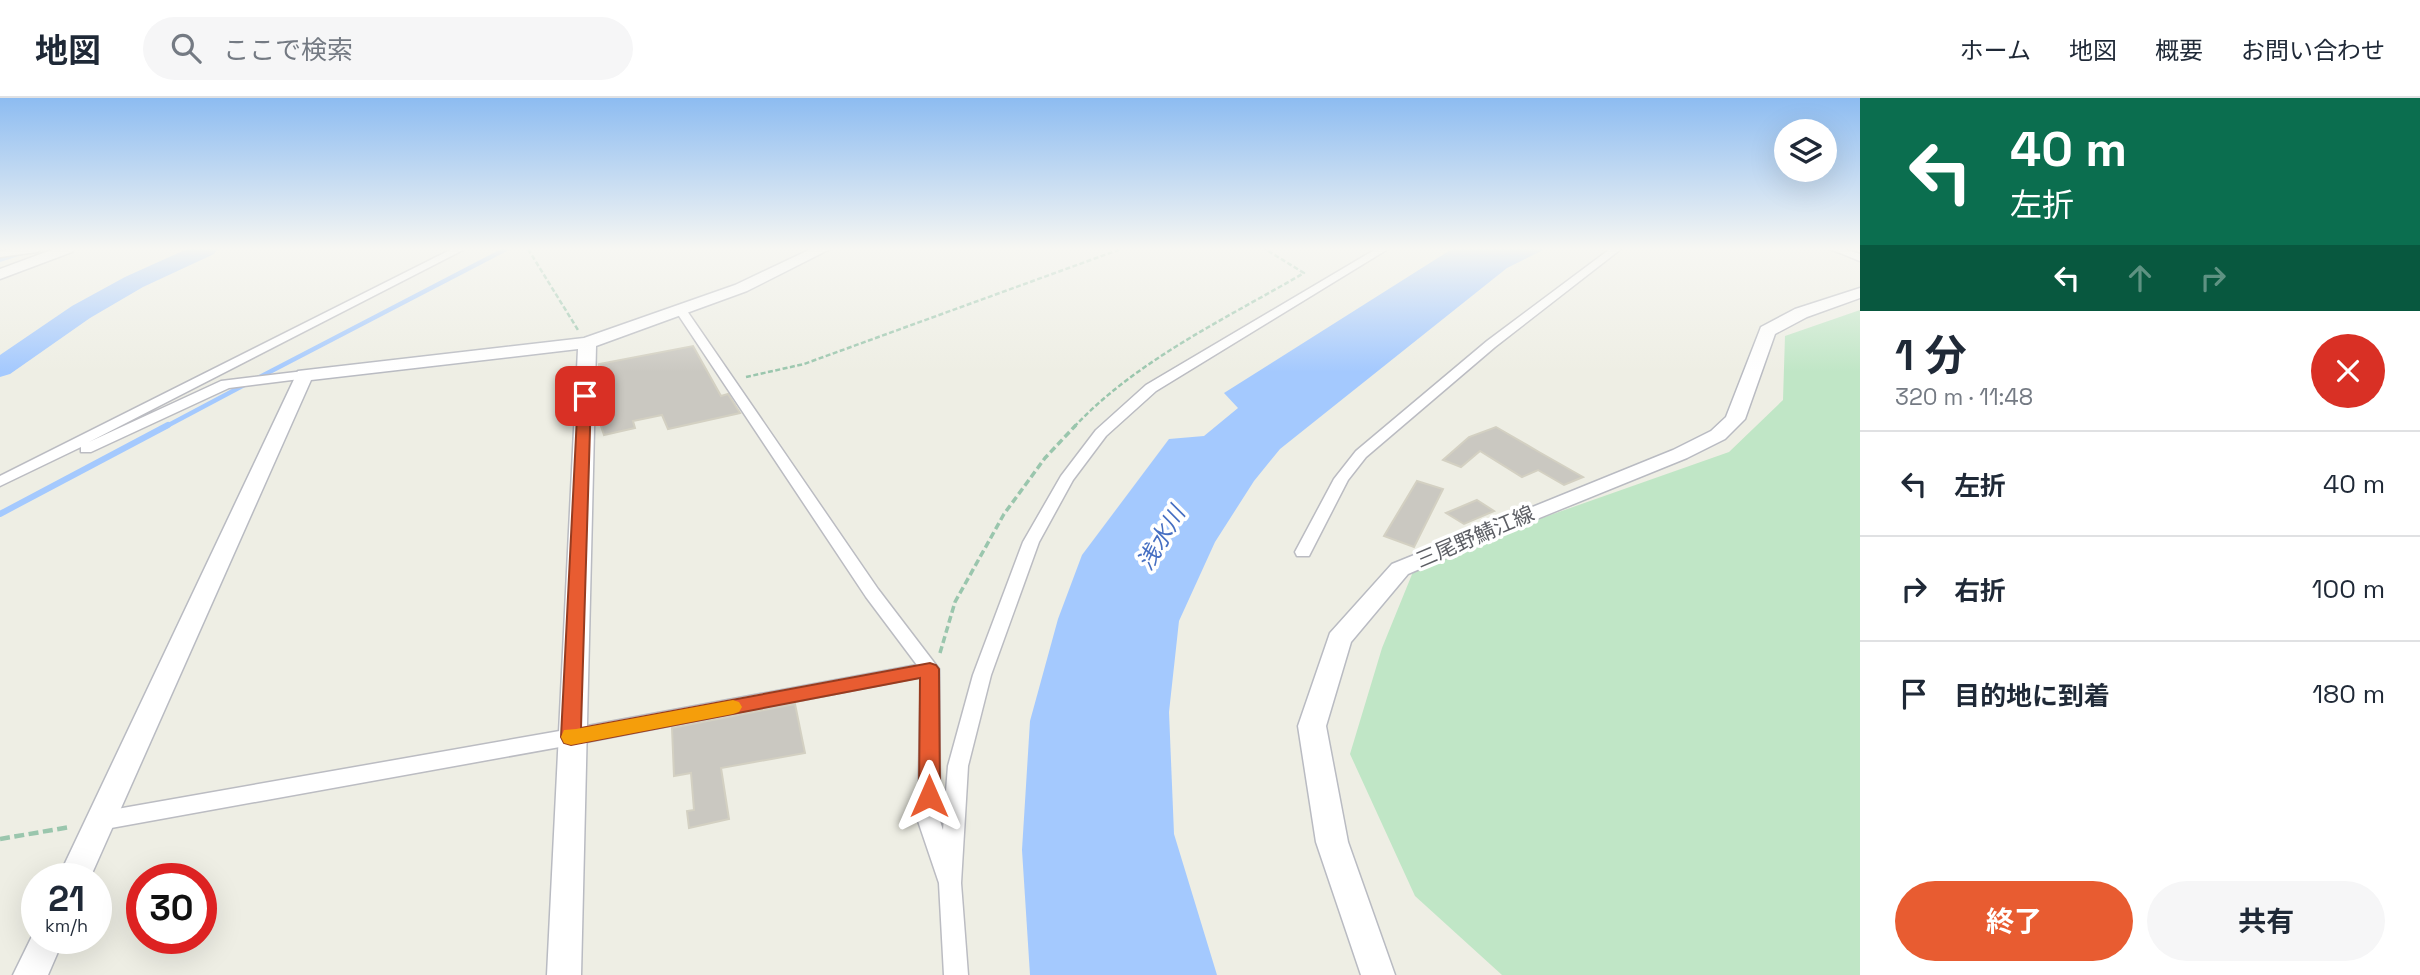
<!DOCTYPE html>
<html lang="ja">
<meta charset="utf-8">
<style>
:root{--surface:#fff;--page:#f6f6f7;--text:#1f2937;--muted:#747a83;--line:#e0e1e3;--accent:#e85c31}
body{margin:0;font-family:"Space Grotesk","Noto Sans JP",sans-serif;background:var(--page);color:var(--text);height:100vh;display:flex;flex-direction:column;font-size:26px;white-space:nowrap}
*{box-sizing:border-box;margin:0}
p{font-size:23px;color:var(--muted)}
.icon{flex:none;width:38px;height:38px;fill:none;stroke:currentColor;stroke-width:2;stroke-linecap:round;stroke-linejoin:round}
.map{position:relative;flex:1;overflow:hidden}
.drawer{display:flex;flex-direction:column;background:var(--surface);width:560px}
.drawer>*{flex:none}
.hud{background:#0b6e4f;color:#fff;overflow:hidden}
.fabs{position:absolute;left:1774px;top:21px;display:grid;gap:14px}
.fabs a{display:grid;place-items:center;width:63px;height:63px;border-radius:50%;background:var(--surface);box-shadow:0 7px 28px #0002;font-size:35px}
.speed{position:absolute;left:21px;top:765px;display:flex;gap:14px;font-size:35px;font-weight:700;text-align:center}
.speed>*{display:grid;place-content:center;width:91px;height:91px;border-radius:50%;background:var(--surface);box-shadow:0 7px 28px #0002;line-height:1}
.speed small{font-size:18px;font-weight:400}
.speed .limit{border:10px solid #d22;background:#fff;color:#111}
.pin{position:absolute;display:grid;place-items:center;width:60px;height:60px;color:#fff;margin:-30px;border-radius:14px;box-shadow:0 4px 10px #0006}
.me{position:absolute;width:77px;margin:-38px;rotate:0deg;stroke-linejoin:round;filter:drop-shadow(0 0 5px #0008)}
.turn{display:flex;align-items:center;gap:24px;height:147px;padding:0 35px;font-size:32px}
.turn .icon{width:91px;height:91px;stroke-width:2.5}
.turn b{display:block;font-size:49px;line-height:60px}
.lanes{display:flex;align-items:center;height:66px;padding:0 35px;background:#0003;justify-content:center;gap:35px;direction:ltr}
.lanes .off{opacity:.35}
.round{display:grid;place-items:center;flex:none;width:74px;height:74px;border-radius:37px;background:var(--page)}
.summary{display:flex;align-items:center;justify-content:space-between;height:119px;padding:0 35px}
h1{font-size:42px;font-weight:700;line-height:52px}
.primary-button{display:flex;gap:14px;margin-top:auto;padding:14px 35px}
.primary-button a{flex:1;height:80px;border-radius:42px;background:var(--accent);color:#fff;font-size:28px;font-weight:700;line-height:80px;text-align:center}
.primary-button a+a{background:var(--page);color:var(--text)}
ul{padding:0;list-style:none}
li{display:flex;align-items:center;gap:21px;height:105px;padding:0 35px;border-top:2px solid var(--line)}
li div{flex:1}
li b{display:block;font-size:26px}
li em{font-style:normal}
header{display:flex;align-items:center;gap:42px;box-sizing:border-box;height:98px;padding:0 35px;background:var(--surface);border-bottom:2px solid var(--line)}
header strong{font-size:33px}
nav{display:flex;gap:38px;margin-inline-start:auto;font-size:24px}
.search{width:490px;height:63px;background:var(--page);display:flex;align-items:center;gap:18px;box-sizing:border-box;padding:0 24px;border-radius:38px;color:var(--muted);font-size:26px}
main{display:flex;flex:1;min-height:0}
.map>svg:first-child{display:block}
</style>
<header>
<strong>地図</strong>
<div class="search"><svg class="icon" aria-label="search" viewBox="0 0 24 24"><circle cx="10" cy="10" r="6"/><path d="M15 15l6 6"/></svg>ここで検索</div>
<nav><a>ホーム</a><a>地図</a><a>概要</a><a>お問い合わせ</a></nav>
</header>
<main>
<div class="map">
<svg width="1860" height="877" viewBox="0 0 1860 877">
<rect width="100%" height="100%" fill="#eeeee4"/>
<!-- green -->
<path fill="#c0e6c6" d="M 1860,212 L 1860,877 L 1502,877 L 1415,798 L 1350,656 L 1382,550 L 1417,464 L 1729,354 L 1783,302 L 1785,238 Z"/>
<!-- water -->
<path fill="#a4c9fe" d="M 1452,151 L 1545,151 L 1507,170 L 1280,351 L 1254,383 L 1215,444 L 1179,523 L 1169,614 L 1174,736 L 1217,877 L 1030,877 L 1022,752 L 1030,623 L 1058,521 L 1082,457 L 1169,341 L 1204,338 L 1238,310 L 1224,295 Z"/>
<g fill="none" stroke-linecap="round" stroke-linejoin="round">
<!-- stream-far1 -->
<path stroke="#a4c9fe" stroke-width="4.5" d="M 256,281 L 506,151
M 165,329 L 246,286"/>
<!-- stream -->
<path stroke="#a4c9fe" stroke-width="6" d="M 0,416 L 168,327"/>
<!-- river -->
<path fill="#a4c9fe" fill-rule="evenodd" d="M 0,151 L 29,151 L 25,156 L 0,164 Z
M 187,151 L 218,151 L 214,156 L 143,189 L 90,220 L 10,276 L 0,279 L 0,257 L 72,208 L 125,179 Z"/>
</g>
<!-- building -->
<path fill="#cac8c1" stroke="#d3d0c2" stroke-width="2" d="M 693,248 L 721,298 L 728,296 L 740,315 L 668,331 L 662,317 L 633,323 L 635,330 L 604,337 L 597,316 L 599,266 Z
M 1496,329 L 1539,354 L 1583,379 L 1564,387 L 1538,372 L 1522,379 L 1480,353 L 1461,369 L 1443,362 L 1469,339 Z
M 1417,383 L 1443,391 L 1414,449 L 1384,438 Z
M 1477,402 L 1494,413 L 1464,426 L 1446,415 Z
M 795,606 L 805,655 L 721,670 L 729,721 L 689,730 L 687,713 L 694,712 L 691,675 L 674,678 L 672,630 Z"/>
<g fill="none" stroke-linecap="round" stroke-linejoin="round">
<!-- street casing -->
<g stroke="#bbbcc2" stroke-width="3">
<path id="street" d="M 15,151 L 42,151 L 37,154 L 0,159 L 0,153 Z
M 452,151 L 465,151 L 89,344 L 221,283 L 304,273 L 310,277 L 308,280 L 229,290 L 91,354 L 81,354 L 81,349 L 0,388 L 0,378 Z
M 1376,151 L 1388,151 L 1156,293 L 1106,338 L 1073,382 L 1039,444 L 991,577 L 968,668 L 961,785 L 968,877 L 944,877 L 939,785 L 918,723 L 921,579 L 571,647 L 100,732 L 93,729 L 89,723 L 93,717 L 100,714 L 571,631 L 917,567 L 866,499 L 675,212 L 681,209 L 685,210 L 878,491 L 939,571 L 940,723 L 943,732 L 948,668 L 973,577 L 1023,444 L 1061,378 L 1096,332 L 1146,287 Z
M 1610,151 L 1621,151 L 1495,249 L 1366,359 L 1348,382 L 1309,458 L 1297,458 L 1295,454 L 1334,381 L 1356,353 L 1487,243 Z
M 1830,151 L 1844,151 L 1860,156 L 1860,163 Z"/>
</g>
<!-- secondary casing -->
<g stroke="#b9bbc2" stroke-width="3">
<path id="secondary" d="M 54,151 L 74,151 L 72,154 L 0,181 L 0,171 Z
M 811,151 L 830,151 L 747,193 L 596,248 L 581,877 L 547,877 L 578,251 L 311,282 L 90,780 L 58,780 L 298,273 L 584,240 L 735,187 Z
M 1860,190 L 1860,200 L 1807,219 L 1775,236 L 1745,321 L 1725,341 L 1687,360 L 1522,427 L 1408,476 L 1351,544 L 1326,628 L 1348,744 L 1395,877 L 1361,877 L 1316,744 L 1298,628 L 1330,535 L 1392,466 L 1673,352 L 1711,333 L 1726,319 L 1761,229 L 1795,211 Z
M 37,828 L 37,840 L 64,840 L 48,877 L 13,877 Z"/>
</g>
<!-- path-far2 -->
<path stroke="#9ac6ad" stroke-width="2.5" stroke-dasharray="5 2.5" stroke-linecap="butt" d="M 528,151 L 578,232
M 746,279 L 804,266 L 1121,151
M 1074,329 C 1137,262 1225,221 1304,175 L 1265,151"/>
<!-- path-far1 -->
<path stroke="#9ac6ad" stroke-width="3.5" stroke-dasharray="7 3.5" stroke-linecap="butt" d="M 940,555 L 955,504 L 1004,416 L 1045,360 L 1076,327"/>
<!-- path -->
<path stroke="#9ac6ad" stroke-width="4.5" stroke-dasharray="10 4.5" stroke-linecap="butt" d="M 0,741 L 70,729"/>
<!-- street -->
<use href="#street" fill="#fff" fill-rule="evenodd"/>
<!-- secondary -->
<use href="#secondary" fill="#fff" fill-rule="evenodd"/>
</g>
<!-- sky -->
<linearGradient id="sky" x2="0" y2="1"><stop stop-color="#8dbcf1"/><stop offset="0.55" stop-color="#f7f7f3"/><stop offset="1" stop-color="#f7f7f3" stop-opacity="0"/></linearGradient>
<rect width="1860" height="274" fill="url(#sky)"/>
<!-- route -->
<path fill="#e85c31" stroke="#973c20" stroke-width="2" d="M 585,294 L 591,298 L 581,630 L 930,565 L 936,567 L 939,571 L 940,698 L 937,704 L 929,707 L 922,704 L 919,698 L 920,580 L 571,647 L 564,645 L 561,639 L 578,298 Z"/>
<!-- slow -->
<path fill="#f59e0b" d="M 733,602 L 739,604 L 742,609 L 739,614 L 733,616 L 571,647 L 564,645 L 561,639 L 564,632 L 576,631 Z"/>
<g text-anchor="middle" stroke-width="7" stroke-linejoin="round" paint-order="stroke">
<!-- street labels -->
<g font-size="21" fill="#5c5e64" stroke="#fff">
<text transform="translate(1475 439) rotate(-23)" y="7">三尾野鯖江線</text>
</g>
<!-- water labels -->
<g font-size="23" font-style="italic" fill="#466fc2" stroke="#fff">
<text transform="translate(1161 440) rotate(-59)" y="8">浅水川</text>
</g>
</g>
</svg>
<div class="fabs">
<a><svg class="icon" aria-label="layers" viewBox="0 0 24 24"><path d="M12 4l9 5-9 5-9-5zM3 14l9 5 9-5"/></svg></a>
</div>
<div class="speed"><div>21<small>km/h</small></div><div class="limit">30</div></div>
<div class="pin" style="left:585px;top:298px;background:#d93025"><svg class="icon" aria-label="arrive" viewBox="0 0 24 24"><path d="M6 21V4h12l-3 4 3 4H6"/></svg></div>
<svg class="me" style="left:929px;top:698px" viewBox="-20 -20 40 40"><path d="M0-17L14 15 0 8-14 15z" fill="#e85c31" stroke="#fff" stroke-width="4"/></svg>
</div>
<section class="drawer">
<div class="hud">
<div class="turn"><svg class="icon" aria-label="left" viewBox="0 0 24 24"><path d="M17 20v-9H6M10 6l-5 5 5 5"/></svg><div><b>40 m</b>左折</div></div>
<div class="lanes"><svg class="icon" aria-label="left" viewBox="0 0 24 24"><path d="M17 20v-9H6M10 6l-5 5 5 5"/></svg><svg class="icon off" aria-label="ahead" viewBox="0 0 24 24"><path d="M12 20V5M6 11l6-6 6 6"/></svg><svg class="icon off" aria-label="right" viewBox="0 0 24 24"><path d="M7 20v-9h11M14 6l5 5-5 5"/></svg></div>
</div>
<div class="summary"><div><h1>1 分</h1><p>320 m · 11:48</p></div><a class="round" style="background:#d93025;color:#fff"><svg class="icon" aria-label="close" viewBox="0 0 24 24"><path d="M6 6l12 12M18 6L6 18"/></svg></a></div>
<ul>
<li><svg class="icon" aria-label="left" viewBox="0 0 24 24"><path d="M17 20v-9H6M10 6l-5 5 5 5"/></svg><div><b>左折</b></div><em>40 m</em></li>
<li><svg class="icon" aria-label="right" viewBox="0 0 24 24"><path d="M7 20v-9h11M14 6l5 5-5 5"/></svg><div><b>右折</b></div><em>100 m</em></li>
<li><svg class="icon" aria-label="arrive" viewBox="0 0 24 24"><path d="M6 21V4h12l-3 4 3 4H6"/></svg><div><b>目的地に到着</b></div><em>180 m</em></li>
</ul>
<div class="primary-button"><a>終了</a><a>共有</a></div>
</section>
</main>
